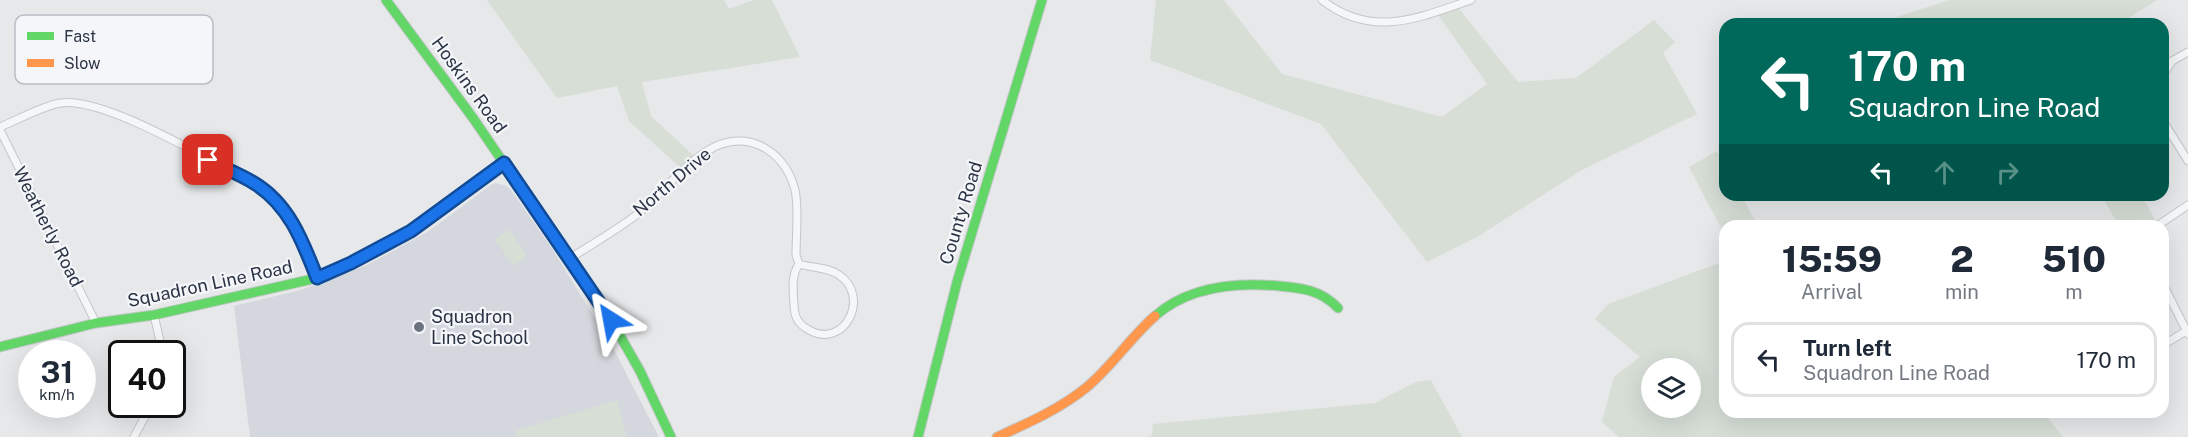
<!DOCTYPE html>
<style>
:root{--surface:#fff;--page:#f2f2f3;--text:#1f2937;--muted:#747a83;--line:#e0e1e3}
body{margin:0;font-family:"Public Sans",sans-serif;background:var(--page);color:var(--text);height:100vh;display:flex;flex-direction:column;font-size:22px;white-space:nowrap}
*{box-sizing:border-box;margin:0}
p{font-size:20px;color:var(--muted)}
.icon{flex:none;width:33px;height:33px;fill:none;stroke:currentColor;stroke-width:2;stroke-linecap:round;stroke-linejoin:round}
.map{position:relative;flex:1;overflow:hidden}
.panel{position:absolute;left:1719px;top:220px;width:450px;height:198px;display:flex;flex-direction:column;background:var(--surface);border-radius:18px;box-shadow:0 6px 24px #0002}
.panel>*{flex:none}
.banner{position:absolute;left:1719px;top:18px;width:450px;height:183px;border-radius:18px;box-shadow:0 6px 24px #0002;background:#00695c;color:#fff;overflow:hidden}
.fabs{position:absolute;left:1641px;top:358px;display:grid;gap:12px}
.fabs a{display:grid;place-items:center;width:60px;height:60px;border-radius:50%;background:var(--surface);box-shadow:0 6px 24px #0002;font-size:30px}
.speed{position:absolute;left:18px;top:340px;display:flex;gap:12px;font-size:30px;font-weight:700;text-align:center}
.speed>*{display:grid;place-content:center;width:78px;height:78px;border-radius:50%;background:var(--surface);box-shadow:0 6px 24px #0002;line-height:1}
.speed small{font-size:15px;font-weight:400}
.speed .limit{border:3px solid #111;border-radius:9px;background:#fff;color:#111}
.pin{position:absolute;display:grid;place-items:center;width:51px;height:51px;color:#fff;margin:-26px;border-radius:12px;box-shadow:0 3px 9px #0006}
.me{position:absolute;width:66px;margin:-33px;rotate:326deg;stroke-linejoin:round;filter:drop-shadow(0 0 4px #0008)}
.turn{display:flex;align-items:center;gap:21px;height:126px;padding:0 30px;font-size:27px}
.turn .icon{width:78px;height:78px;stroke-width:2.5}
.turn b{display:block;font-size:42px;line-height:51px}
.lanes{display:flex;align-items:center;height:57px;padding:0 30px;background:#0003;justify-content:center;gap:30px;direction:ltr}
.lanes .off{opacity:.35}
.eta{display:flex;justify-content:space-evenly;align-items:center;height:102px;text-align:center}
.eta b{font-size:36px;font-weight:800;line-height:42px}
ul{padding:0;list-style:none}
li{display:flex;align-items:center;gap:18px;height:75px;margin:0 12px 9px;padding:0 18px;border:3px solid var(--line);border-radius:18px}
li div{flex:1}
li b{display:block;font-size:22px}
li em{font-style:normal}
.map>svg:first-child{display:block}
</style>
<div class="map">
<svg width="2188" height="437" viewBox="0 0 2188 437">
<rect width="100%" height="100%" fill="#e6e8ea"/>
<!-- built -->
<path fill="#d4d7dd" d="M 496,183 L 507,186 L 511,190 L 553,250 L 613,348 L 659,437 L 250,437 L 234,306 L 301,290 L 367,265 L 429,231 L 491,185 Z"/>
<!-- green -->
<path fill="#d6ded6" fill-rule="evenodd" d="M 487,0 L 724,0 L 729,9 L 753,0 L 772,0 L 800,57 L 642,82 L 651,116 L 696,158 L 683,170 L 629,121 L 617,86 L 557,98 Z
M 1156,0 L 1224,0 L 1282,74 L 1442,117 L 1487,84 L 1439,16 L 1459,9 L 1518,82 L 1576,78 L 1654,20 L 1675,42 L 1663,53 L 1697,114 L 1582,170 L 1477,237 L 1427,262 L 1321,124 L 1150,60 Z
M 1949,0 L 2157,0 L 2130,17 L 2127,24 L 1883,24 L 1885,21 Z
M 1717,151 L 1725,165 L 1725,195 L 1741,195 L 1758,226 L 1725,226 L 1725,236 L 1689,167 Z
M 2101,195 L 2142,195 L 2158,226 L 2113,226 L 2118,224 Z
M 510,229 L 527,256 L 513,266 L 495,239 Z
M 1725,261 L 1725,412 L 2044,413 L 2063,437 L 1619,437 L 1602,422 L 1614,377 L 1640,357 L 1595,319 L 1608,304 ZM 1652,369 L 1690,369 L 1690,408 L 1652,408 Z
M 1431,380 L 1462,437 L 1147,437 L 1152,436 L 1153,424 L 1375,403 L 1416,382 Z
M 617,400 L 627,437 L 516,437 L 514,431 Z"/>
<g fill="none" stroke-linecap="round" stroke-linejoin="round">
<!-- street casing -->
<g stroke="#c4c6c8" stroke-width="9">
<path id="street" d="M 1322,0 C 1372,39 1418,18 1471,0
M 2163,75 L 2172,61 L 2188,52
M 2163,121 L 2188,161
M 0,127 C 17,120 43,106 60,103 C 105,96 211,162 254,183 C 290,210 301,238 317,278
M 0,130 L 96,323
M 2157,226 L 2188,205
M 569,259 C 592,244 617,230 639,213 C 662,194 681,167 707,151 C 744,127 785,149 795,190 C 799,206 796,237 796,255 L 799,264
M 799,264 C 812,268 828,267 839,275 C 871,296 845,350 809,330 C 798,324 794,317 794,304 C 793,290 791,276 799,264 Z
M 2163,284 L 2188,334
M 154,315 L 163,354
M 2163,345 L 2186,331
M 134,437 L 151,405"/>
</g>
<!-- fast casing -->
<g stroke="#c4c6c8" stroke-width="11">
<path id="fast" d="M 386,0 L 473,118 L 611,320 L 640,371 L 671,437
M 1155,316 C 1189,286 1235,282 1279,286 C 1302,288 1321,290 1338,308
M 0,347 L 96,323 L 154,315 L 317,278 L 364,257 L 411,231 L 504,163
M 918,437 L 957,282 L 1042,0"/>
</g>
<!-- slow casing -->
<g stroke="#c4c6c8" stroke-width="11">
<path id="slow" d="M 997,437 C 1028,423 1060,409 1087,387 C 1112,366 1130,338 1155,316"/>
</g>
<!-- street -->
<use href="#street" stroke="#f5f6f7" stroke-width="7"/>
<!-- fast -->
<use href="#fast" stroke="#63d668" stroke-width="9"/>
<!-- slow -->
<use href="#slow" stroke="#ff974d" stroke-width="9"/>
</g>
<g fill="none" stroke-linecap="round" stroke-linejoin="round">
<!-- route casing -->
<g stroke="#114b97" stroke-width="15">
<path id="route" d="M 208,160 C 223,168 240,174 254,183 C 289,204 303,242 317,278 L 351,263 L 411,231 L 504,163 L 611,320"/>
</g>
<!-- route -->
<use href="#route" stroke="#1a73e8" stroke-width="10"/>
</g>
<!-- markers -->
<circle fill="#6c737f" stroke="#f4f6f9" stroke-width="2" cx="419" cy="327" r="6"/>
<g text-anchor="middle" stroke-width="4.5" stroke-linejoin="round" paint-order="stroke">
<!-- street labels -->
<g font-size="18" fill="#2b3445" stroke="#f4f6f9">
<text transform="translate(469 85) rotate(54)" y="6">Hoskins Road</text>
<text transform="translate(672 182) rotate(-40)" y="6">North Drive</text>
<text transform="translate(961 213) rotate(-73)" y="6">County Road</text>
<text transform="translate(48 227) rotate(63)" y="6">Weatherly Road</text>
<text transform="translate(210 284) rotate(-12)" y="6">Squadron Line Road</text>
</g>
<!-- poi labels -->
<g font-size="18" fill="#2b3445" stroke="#f4f6f9" text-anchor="start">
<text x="431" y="323">Squadron<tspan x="431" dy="21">Line School</tspan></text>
</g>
</g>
<!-- legend -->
<rect x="15" y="15" width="198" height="69" rx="9" fill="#f4f6f9" stroke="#b8bcc3" stroke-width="1.5"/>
<rect x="27" y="32" width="27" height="8" fill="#63d668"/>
<rect x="27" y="59" width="27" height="8" fill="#ff974d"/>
<g font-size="16" fill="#2b3445">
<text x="64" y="42">Fast</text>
<text x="64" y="69">Slow</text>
</g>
</svg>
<div class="fabs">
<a><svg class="icon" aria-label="layers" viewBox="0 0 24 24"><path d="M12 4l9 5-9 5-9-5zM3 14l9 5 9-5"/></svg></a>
</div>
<div class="speed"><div>31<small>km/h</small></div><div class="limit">40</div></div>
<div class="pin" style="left:208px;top:160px;background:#d93025"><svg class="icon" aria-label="arrive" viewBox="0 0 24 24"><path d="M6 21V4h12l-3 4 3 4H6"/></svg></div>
<svg class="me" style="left:611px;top:320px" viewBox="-20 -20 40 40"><path d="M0-17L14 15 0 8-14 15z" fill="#1a73e8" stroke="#fff" stroke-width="4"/></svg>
<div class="banner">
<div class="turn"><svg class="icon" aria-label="left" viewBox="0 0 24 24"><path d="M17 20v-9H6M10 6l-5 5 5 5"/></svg><div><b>170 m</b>Squadron Line Road</div></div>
<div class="lanes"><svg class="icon" aria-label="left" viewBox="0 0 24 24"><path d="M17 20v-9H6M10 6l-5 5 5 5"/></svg><svg class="icon off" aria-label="ahead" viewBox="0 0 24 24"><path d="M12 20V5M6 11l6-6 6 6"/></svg><svg class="icon off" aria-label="right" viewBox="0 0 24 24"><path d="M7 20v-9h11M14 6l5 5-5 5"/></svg></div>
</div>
<section class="panel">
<div class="eta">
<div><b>15:59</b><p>Arrival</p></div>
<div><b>2</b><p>min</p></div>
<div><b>510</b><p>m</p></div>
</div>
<ul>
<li><svg class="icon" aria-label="left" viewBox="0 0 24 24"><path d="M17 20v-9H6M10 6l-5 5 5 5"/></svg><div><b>Turn left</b><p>Squadron Line Road</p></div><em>170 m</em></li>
</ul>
</section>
</div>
